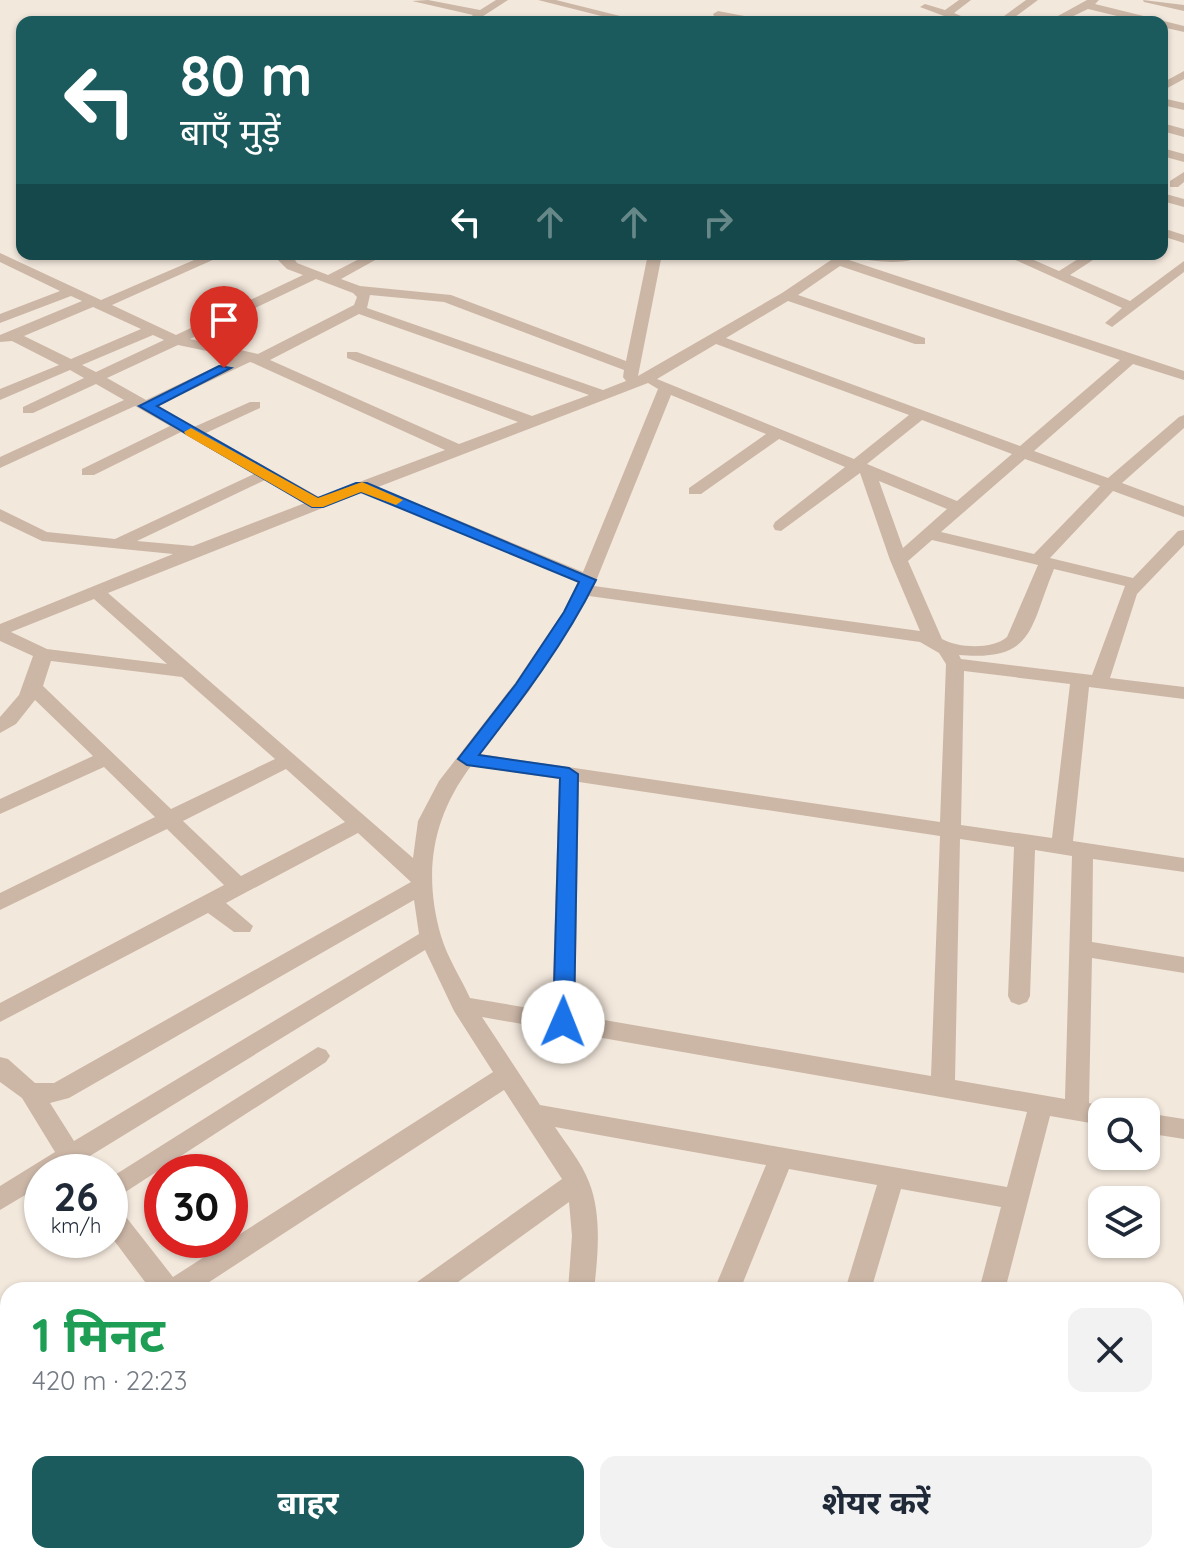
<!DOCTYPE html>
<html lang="hi">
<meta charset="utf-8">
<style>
:root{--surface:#fff;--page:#f2f2f3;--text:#1f2937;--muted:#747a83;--accent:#1b5b5d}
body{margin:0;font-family:Quicksand,"Noto Sans Devanagari",sans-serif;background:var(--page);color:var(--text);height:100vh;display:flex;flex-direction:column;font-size:30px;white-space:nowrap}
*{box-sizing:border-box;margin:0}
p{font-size:26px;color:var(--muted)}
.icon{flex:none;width:44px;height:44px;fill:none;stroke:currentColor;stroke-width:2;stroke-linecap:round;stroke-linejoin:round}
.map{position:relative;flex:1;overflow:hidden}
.panel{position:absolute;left:0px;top:1282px;width:1184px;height:282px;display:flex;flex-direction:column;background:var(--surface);border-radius:24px 24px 0 0;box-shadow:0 2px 6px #0004}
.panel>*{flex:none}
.banner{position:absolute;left:16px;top:16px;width:1152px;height:244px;border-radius:16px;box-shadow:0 2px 6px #0004;background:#1b5b5d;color:#fff;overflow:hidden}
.tools{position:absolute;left:1088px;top:1098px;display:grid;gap:16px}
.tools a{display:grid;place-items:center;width:72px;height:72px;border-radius:16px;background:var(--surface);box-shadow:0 2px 6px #0004;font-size:40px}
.speed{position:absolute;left:24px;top:1154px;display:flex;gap:16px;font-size:40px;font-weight:700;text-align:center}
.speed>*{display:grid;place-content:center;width:104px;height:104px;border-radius:50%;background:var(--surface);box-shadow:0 2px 6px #0004;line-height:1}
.speed small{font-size:20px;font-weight:400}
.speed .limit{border:12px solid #d22;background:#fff;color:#111}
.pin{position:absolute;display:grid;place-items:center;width:68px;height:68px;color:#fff;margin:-82px -34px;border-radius:50% 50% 50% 0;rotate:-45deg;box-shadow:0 0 8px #0007}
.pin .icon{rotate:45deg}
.me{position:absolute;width:88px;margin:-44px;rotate:1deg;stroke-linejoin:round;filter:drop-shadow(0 0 6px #0008)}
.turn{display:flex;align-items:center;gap:28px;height:168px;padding:0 32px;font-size:36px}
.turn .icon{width:104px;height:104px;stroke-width:2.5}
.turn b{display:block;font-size:56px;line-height:68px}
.lanes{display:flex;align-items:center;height:76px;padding:0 32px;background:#0003;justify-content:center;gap:40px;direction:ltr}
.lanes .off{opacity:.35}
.round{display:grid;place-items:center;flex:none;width:84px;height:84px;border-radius:16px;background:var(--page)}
.head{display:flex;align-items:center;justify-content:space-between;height:136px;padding:0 32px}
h1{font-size:48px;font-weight:700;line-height:60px;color:#1e9e55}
.action{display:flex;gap:16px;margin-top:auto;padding:16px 32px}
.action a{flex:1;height:92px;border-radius:16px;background:var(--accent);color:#fff;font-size:32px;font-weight:700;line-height:92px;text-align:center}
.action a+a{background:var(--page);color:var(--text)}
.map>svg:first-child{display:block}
</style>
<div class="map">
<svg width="1184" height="1563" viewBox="0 0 1184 1563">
<rect width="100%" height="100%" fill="#f3e8dc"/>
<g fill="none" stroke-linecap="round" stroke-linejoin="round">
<!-- street -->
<path fill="#ccb7a7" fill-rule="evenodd" d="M 428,0 L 480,10 L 496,0 L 508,0 L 474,22 L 468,19 L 473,15 L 412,1 Z
M 538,0 L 556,0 L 644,22 L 625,22 Z
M 959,0 L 971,0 L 954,13 L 975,22 L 960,22 L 920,7 L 925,4 L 945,10 Z
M 1026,0 L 1038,0 L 1008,22 L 996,22 Z
M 1087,0 L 1099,0 L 1095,4 L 1184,26 L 1184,32 L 1162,27 L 1162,22 L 1142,22 L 1088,9 L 1061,22 L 1047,22 Z
M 1143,0 L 1184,5 L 1184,11 L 1144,2 Z
M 718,11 L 760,19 L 765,22 L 743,22 L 714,16 L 713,14 Z
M 1184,71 L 1184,79 L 1162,91 L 1162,83 Z
M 1162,98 L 1184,103 L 1184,110 L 1162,105 Z
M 1162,123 L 1184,129 L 1184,137 L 1162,131 Z
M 1162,148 L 1184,154 L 1184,162 L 1162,156 Z
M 1184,172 L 1184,182 L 1178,187 L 1170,187 L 1170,181 Z
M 1162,193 L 1184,199 L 1184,207 L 1162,201 Z
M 1162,228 L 1184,235 L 1184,243 L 1162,236 Z
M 0,253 L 101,300 L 208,254 L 226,254 L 112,305 L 176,335 L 303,275 L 287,269 L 276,258 L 277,254 L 291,254 L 297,263 L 328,275 L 369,254 L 386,254 L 341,279 L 360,286 L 451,295 L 626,361 L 648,254 L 662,254 L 638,376 L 782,293 L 840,254 L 927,254 C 909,266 874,262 854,257 L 849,260 L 1184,371 L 1184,380 L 1133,364 L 1034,451 L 1108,478 L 1179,417 L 1184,415 L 1184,428 L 1122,483 L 1184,506 L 1184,517 L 1113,491 L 1050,558 L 1133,578 L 1178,531 L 1184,530 L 1184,545 L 1137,594 L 1110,678 L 1184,687 L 1184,699 L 1089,687 L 1073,841 L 1184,858 L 1184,872 L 1093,859 L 1092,942 L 1184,957 L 1184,973 L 1092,958 L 1089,1103 L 1111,1108 L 1113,1112 L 1102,1112 L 1102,1125 L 1050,1116 L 1005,1290 L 979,1290 L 1001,1207 L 901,1189 L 871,1290 L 845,1290 L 877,1185 L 789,1169 L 740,1290 L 714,1290 L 766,1165 L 555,1127 C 566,1144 582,1163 589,1182 C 602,1215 598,1255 594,1290 L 568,1290 L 572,1236 L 569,1202 L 447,1290 L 413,1290 L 417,1282 L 562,1179 L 504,1090 L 197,1290 L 151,1290 L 110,1235 L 110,1205 L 119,1208 L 173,1277 L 493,1072 L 454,1011 L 425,950 L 85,1159 L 92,1172 L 42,1172 L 42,1185 L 0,1210 L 0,1186 L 55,1152 L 22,1098 L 0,1082 L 0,1057 L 8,1059 L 35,1083 L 54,1083 L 411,882 L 358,833 L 226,903 L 253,926 L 250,932 L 234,932 L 208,913 L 0,1022 L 0,1003 L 224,885 L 167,829 L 0,910 L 0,893 L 155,817 L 104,767 L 0,814 L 0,799 L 93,756 L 35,700 L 16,724 L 0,733 L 0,717 L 19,695 L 33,656 L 0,641 L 0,624 L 173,554 L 42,541 L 0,521 L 0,509 L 47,532 L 115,539 L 254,474 L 181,432 L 94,475 L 82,475 L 82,469 L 170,426 L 135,406 L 0,468 L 0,457 L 124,400 L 96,384 L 33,413 L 23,413 L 23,407 L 84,378 L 70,370 L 0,400 L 0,389 L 59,365 L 12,341 L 0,342 L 0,335 L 82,301 L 71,296 L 0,323 L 0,314 L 60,291 L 0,262 ZM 840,266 L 1120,360 L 1020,446 L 726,338 L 788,301 L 915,344 L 925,344 L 925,338 L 798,295 ZM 316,279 L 353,293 L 357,297 L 354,305 L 258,354 L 190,339 ZM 370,295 L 444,302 L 624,370 L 623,377 L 626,381 L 603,390 L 367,308 ZM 93,307 L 141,329 L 71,359 L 24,336 ZM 359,314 L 589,395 L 532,416 L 357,352 L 347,352 L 347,358 L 518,422 L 459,444 L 270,360 ZM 153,335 L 164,340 L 96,372 L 82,365 ZM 716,344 L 909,415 L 854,459 L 657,379 ZM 178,345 L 236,357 L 146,400 L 107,378 ZM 250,362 L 253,363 L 445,450 L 319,497 L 206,433 L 260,408 L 260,402 L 250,402 L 194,427 L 157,406 ZM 648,383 L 658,389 L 583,572 L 378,487 ZM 671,395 L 766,434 L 689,488 L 689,494 L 701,494 L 779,439 L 845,467 L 775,522 L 773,526 L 775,530 L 781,531 L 860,473 L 890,560 L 920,631 L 594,586 ZM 922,420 L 1012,454 L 957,501 L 867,464 ZM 1025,459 L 1100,486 L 1034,554 L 941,532 ZM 265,480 L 305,503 L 193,546 L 137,541 ZM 879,481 L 947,509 L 903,548 ZM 363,492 L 578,582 L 563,612 L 515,683 L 439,781 L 418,821 L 413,858 L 108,593 ZM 932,540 L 1038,565 L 1007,637 C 992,650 958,648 942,639 L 908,561 ZM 1054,569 L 1125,586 L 1092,675 L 961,659 L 959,655 C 1035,661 1029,629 1054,569 ZM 589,596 L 920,642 L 939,653 L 946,664 L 940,822 L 480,754 L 529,691 ZM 94,599 L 167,664 L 47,649 L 11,632 ZM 51,661 L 182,677 L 275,759 L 171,809 L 43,686 ZM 964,671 L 1070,684 L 1052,838 L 961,825 ZM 471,766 L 559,779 L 552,1012 L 470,998 C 461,978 447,957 441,936 C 423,873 432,818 471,766 ZM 286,769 L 345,822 L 241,876 L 183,821 ZM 579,782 L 940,836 L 931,1076 L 575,1015 ZM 960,839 L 1014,847 L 1008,996 L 1011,1002 L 1019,1005 L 1027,1002 L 1030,996 L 1035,850 L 1072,856 L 1065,1099 L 955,1080 ZM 414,900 L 419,934 L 74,1141 L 50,1103 L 69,1098 ZM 482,1017 L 1027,1112 L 1007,1187 L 540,1105 Z
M 736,254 L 752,254 L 753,255 L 746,259 Z
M 1002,254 L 1020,254 L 1059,271 L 1086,254 L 1102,254 L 1070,275 L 1130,301 L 1184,261 L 1184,272 L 1112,327 L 1105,323 L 1122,308 Z
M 318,1047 L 326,1050 L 330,1056 L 326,1062 L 110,1202 L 110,1178 Z
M 1146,1113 L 1184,1119 L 1184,1139 L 1146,1133 Z
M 0,1354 L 8,1357 L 8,1392 L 0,1389 Z
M 109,1556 L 140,1556 L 143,1563 L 112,1563 Z
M 604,1556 L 634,1556 L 631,1563 L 601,1563 Z
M 907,1556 L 937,1556 L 936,1563 L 906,1563 Z"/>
</g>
<!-- route -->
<path fill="#1a73e8" stroke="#114b97" stroke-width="2" d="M 219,366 L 231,368 L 157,406 L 318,498 L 356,483 L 367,483 L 596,580 C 565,643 522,699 479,755 L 569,768 L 578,774 L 574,1022 L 571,1028 L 556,1028 L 553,1022 L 560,778 L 467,765 L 458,759 L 516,684 L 564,612 L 579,582 L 361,492 L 323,507 L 312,507 L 139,406 Z"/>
<!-- slow -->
<path fill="#f59e0b" d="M 191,428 L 318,498 L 362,482 L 403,500 L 396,505 L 361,492 L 323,507 L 312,507 L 186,435 L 184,432 Z"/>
</svg>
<div class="tools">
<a><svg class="icon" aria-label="search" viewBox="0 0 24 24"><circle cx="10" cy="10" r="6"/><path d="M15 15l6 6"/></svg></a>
<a><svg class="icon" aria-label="layers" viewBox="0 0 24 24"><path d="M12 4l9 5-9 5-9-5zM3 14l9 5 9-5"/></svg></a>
</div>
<div class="speed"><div>26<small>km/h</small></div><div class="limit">30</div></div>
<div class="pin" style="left:224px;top:368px;background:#d93025"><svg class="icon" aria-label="arrive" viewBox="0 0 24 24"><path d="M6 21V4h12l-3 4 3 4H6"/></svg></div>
<svg class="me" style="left:563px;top:1022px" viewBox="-20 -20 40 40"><circle r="19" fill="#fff"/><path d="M0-13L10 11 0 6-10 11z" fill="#1a73e8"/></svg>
<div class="banner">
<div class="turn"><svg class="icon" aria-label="left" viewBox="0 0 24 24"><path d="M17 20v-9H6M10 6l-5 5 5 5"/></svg><div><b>80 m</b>बाएँ मुड़ें</div></div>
<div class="lanes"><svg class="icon" aria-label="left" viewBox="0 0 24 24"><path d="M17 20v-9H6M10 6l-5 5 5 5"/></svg><svg class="icon off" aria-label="ahead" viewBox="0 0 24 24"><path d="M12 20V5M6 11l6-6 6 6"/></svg><svg class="icon off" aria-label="ahead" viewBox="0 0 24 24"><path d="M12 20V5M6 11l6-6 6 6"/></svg><svg class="icon off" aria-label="right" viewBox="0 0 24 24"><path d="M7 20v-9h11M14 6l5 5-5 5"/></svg></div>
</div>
<section class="panel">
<div class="head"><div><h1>1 मिनट</h1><p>420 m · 22:23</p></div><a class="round"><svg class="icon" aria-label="close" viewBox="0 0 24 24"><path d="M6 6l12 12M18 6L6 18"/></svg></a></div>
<div class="action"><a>बाहर</a><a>शेयर करें</a></div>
</section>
</div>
